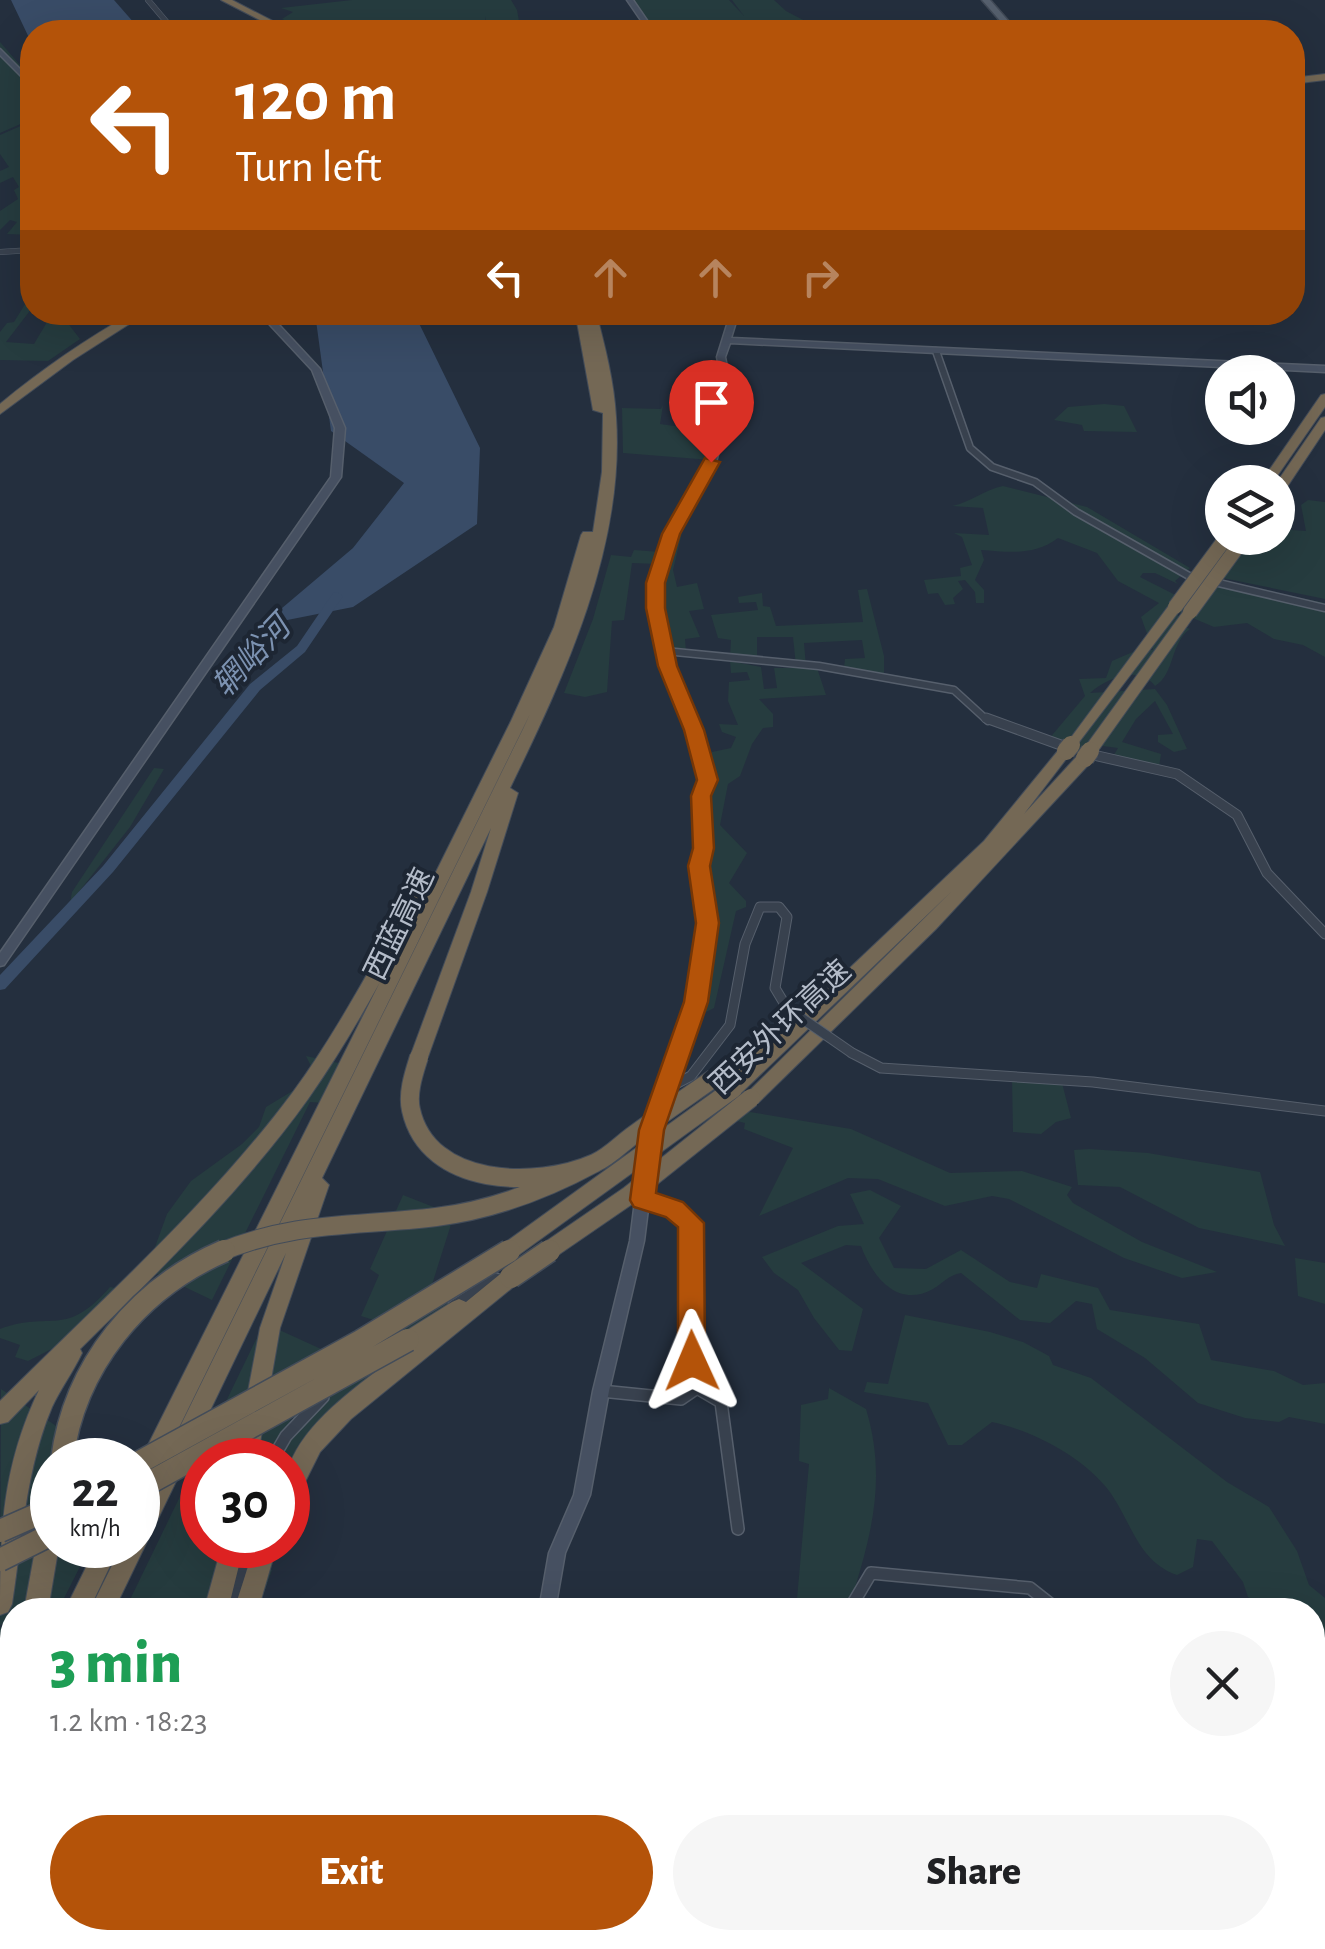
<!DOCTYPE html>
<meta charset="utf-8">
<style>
:root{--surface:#fff;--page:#f6f6f6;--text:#202124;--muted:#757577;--accent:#b45309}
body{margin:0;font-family:"Alegreya Sans","Noto Sans SC",sans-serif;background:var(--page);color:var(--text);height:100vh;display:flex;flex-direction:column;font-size:38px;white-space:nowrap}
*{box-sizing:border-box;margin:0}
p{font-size:32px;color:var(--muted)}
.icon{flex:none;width:55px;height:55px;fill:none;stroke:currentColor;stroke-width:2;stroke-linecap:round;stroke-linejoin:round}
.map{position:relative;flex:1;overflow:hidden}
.details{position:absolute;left:0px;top:1598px;width:1325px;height:352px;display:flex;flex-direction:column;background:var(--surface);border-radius:40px 40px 0 0;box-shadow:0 10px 40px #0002}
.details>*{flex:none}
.guide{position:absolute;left:20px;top:20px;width:1285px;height:305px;border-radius:40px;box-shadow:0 10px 40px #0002;background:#b45309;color:#fff;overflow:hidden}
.buttons{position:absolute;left:1205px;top:355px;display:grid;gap:20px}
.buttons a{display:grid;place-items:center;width:90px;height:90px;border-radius:50%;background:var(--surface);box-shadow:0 10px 40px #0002;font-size:50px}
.speed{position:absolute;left:30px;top:1438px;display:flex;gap:20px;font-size:50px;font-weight:700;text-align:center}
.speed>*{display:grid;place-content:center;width:130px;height:130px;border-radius:50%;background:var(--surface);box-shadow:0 10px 40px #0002;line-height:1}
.speed small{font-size:25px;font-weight:400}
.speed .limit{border:15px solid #d22;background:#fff;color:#111}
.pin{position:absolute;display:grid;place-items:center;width:85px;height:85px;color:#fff;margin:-102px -42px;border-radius:50% 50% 50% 0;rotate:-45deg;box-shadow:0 0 10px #0007}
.pin .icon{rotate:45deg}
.me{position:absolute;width:110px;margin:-55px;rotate:359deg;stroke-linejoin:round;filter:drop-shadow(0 0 8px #0008)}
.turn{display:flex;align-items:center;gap:35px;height:210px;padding:0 50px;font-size:45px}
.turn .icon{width:130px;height:130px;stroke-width:2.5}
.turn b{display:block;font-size:70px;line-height:85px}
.lanes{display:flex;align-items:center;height:95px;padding:0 50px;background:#0003;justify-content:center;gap:50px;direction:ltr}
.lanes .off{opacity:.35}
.round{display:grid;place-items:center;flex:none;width:105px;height:105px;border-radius:52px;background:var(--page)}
.headline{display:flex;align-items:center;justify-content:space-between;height:170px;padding:0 50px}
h1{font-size:60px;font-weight:800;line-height:75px;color:#1e9e55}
.primary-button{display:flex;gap:20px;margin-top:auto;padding:20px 50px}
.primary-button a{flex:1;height:115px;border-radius:60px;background:var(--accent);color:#fff;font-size:40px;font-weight:800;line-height:115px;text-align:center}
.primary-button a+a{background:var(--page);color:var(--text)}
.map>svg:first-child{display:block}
</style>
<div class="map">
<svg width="1325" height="1949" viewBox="0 0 1325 1949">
<rect width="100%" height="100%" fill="#242f3e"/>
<!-- green -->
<path fill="#263c3f" d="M 352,0 L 511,0 L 517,10 L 521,32 L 489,32 L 485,16 L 486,30 L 310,32 L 282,19 L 293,12 L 281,8 Z
M 634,0 L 729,0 L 744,16 L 732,0 L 774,0 L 786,11 L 826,32 L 654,30 Z
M 0,42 L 32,79 L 32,119 L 0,133 Z
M 32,121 L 32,191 L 27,191 L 32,235 L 7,234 L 17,222 L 10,220 L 0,230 L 0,211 L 18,199 L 14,190 L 19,187 L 13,177 L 0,183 L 0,171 L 9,167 L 0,154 L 0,135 Z
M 32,293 L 32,308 L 6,342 L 34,344 L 53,312 L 60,313 L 80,339 L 48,361 L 0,360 L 0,332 L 7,323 L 14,322 Z
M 1104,404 L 1124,406 L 1137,432 L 1084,431 L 1082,425 L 1054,420 L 1068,407 Z
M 663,405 L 660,424 L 725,433 L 711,460 L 623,453 L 622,408 L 661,409 Z
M 1003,486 L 1087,507 L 1190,568 L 1175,581 L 1178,584 L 1155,573 L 1143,573 L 1140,577 L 1199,607 L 1218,581 L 1325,603 L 1325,657 L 1303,645 L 1274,639 L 1247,623 L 1214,627 L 1176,611 L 1183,626 L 1190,629 C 1170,643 1175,674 1155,686 C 1138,664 1106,679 1090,693 L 1155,689 L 1167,705 L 1187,749 L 1174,752 L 1158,742 L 1158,735 L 1173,734 L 1155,701 L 1136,719 L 1122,742 L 1161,754 L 1159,767 L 1111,760 L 1118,748 L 1095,745 L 1099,759 L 1048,740 L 1085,696 L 1079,679 L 1106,678 L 1112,661 L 1142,648 L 1153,650 L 1141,617 L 1159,603 L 1118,581 L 1097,553 L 1058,538 C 1034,556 1009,552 981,550 L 984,560 L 975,580 L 984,590 L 984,603 L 976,603 L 975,592 L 965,580 L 958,581 L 963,589 L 953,598 L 955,604 L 945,605 L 938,593 L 928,594 L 924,580 L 961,576 L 960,568 L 972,565 L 962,537 L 954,533 L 989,535 L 983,508 L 952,506 C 971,502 984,490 1003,486 Z
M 1308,500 L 1325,502 L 1325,599 L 1218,577 L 1216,560 L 1246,538 L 1278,538 L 1278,529 L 1306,531 L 1301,505 Z
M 687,512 L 673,570 L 677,587 L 697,583 L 704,609 L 689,611 L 700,637 L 685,639 L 686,652 L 671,649 C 664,590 656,566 687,512 Z
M 634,550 L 660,552 L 657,564 L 632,563 L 624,620 L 612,621 L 607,692 L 585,697 L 564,693 L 593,619 L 611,555 L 631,557 Z
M 867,589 L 884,656 L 884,676 L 844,668 L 845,659 L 865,658 L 862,640 L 804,643 L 806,666 L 796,666 L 793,637 L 757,637 L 757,664 L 730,659 L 731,640 L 718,638 L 711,615 L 758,610 L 756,602 L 739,603 L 738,597 L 762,593 L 763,606 L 770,607 L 776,626 L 863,622 L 858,590 Z
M 730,661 L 761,667 L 764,689 L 777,688 L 774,668 L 817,668 L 826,695 L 759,699 L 773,714 L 773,727 L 763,728 L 752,744 L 740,776 L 728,784 L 720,825 L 747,853 L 729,883 L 746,901 L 746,907 L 736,911 L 714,1008 L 702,1014 L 706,987 L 712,752 L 731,748 L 736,737 L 722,732 L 719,724 L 738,725 L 728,701 L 729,682 L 750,680 L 747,672 L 731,673 Z
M 154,768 L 164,769 L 130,827 L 70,903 L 72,892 Z
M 306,1056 L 343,1064 L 324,1103 L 310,1102 L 212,1300 L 147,1269 L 167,1214 L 191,1181 L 242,1144 L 259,1127 L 266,1107 L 304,1084 L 312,1068 Z
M 1012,1079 L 1062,1083 L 1071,1118 L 1056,1122 L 1041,1134 L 1013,1132 Z
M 747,1100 L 744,1111 L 851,1129 L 950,1173 L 1022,1171 L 1072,1187 L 1067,1195 L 1073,1203 L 1142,1242 L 1217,1272 L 1182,1278 L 1124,1258 L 1009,1199 L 992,1196 L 945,1206 L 878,1179 L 848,1178 L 759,1216 L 793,1148 L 744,1129 L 745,1123 L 712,1115 Z
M 1089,1149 L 1148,1153 L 1260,1172 L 1274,1225 L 1285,1246 L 1199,1228 L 1120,1187 L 1078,1185 L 1074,1150 Z
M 870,1190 L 901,1206 L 879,1238 L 894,1268 L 926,1269 L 961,1250 L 1010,1282 L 1037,1288 L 1041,1274 L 1098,1288 L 1110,1310 L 1199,1324 L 1211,1360 L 1274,1371 L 1303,1385 L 1325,1383 L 1325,1424 L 1289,1417 L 1279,1422 L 1245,1418 L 1198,1403 L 1145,1358 L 1097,1329 L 1092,1304 L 1076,1301 L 1050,1323 L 1020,1320 L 961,1273 C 949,1275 943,1283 933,1289 C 897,1309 872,1276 861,1246 L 846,1245 L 801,1263 L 863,1309 L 852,1351 L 839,1350 L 814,1318 L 798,1290 L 774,1273 L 762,1257 L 838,1226 L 864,1224 L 850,1194 Z
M 403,1195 L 454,1215 L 429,1294 L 467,1310 L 411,1332 L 361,1316 L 379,1275 L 370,1269 Z
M 1295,1258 L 1325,1263 L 1325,1304 L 1298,1296 Z
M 110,1287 L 133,1291 L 125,1312 L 28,1361 L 15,1357 L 20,1345 L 0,1338 L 0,1329 C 52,1310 65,1339 110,1287 Z
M 905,1315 L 990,1332 L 1023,1342 L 1049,1356 L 1053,1365 L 1091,1378 L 1227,1482 L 1269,1507 L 1297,1551 L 1309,1585 L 1325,1598 L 1325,1710 L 1313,1694 L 1312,1610 L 1270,1610 L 1248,1597 L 1243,1582 L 1212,1541 L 1197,1539 L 1193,1567 L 1177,1575 C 1136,1561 1131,1518 1106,1487 C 1079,1455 1033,1431 992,1422 L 962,1445 L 948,1445 L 928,1403 L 864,1392 L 867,1382 L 888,1384 Z
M 264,1323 L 387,1379 L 317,1441 L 288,1491 L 288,1460 L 271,1460 L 302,1401 L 267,1460 L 202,1460 L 202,1519 L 198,1518 L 202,1521 L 202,1545 L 237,1545 L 272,1570 L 258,1610 L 125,1610 Z
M 829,1388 L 866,1409 C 888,1482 870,1540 848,1610 L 796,1610 L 809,1464 L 799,1461 L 801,1405 L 828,1399 Z
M 1,1389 L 107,1460 L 52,1460 L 52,1545 L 91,1545 L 58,1610 L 12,1610 L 12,1702 L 0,1727 L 0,1629 L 5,1621 L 0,1626 Z"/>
<!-- water -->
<path fill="#394c67" d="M 11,0 L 114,0 L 142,32 L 32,32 L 32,44 Z
M 315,313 L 414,313 L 480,448 L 477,524 L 353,607 L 262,625 L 353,548 L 404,483 L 331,431 Z"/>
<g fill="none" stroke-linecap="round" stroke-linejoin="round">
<!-- river -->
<path fill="#394c67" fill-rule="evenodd" d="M 337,592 L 343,596 L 305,652 L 260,690 L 113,872 L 5,989 L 0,990 L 0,975 L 103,866 L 250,684 L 297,646 L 333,593 Z"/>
<!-- street-far3 casing -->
<g stroke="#565f6c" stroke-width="6">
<path id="street-far3" d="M 148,0 L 175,32
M 0,252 L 32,250"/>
</g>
<!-- street-far2 casing -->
<g stroke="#565f6c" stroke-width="9">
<path id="street-far2" d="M 936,351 L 970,448 L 992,467 L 1035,482 L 1076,512 L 1189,576 L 1325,608
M 665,651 L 819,666 L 954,690 L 988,721"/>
</g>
<!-- street-far1 casing -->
<g stroke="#565f6c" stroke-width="11">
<path id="street-far1" d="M 986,718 L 1069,748
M 1089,754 L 1177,774 L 1237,815 L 1267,873 L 1325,934
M 852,1053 L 881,1068 L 1093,1082 L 1325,1111
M 666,1089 L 691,1076 L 730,1025 L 745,944 L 760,907 L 779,907 L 787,917 L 775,988 L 787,1008
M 640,1200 L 675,1209 L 691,1223 L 691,1253"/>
</g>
<!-- street casing -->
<g stroke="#565f6c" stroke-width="14">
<path id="street" d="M 454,1306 L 496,1279
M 697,1388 L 721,1402 L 738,1529
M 601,1391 L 681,1399 L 697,1388 L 692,1361 L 691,1251
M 272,1460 L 286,1436 L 323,1397
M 231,1610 L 247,1545
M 849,1610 L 871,1573 L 1030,1588 L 1058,1610
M 0,1913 L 12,1900
M 534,1949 L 535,1938
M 855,1949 L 866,1938"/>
</g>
<!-- secondary casing -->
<g stroke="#565f6c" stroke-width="3">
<path id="secondary" d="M 627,0 L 633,0 L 655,32 L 649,32 Z
M 0,49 L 32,81 L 32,86 L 30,85 L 0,55 Z
M 258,312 L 267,312 L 320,369 L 345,428 L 341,477 L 4,965 L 0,966 L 0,953 L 331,477 L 335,428 L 312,370 Z
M 731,312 L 739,312 L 731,338 L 1325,366 L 1325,372 L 730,343 L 725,357 L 733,397 L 716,462 L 676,534 L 660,583 L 660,609 L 673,666 L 699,730 L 714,780 L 707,796 L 710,848 L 705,866 L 714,923 L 702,1002 L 658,1129 L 644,1241 L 609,1391 L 590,1495 L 565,1553 L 555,1610 L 539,1610 L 549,1553 L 574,1495 L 593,1391 L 630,1241 L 644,1129 L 690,1002 L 702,923 L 693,866 L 698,848 L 695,796 L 702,780 L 689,730 L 663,666 L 650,609 L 650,583 L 666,534 L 706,462 L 725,397 L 717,357 Z
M 464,1938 L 482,1938 L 478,1949 L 459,1949 Z"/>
</g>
<!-- primary casing -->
<g stroke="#414a57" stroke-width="3">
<path id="primary" d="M 982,0 L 990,0 L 1018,32 L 1010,32 Z"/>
</g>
<!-- highway casing -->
<g stroke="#434c59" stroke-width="2">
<path id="highway" d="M 221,0 L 232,0 L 294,32 L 283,32 Z
M 1325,74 L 1325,80 L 1292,84 L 1292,78 Z
M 134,312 L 148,312 L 73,360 L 0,414 L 0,404 C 42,369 86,339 134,312 Z
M 584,312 L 596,312 C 605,347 614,381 616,417 C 625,546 565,675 510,788 L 518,793 L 487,892 L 428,1057 L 425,1062 L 413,1062 L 410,1057 L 471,892 L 491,828 L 322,1178 L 329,1185 L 280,1328 L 257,1460 L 235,1460 L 260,1328 L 286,1253 L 192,1448 L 184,1451 L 176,1448 L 173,1441 L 523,729 L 530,714 L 162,1462 L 154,1465 L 146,1462 L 143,1455 L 380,982 C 358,1022 334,1062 308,1099 C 242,1191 160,1270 80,1349 L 82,1353 C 73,1372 61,1388 52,1407 C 26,1468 22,1539 12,1604 L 8,1612 L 0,1615 C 0,1532 2,1467 39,1390 L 8,1422 L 0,1424 L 0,1401 C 100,1301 208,1206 293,1092 C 340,1028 375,958 415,890 L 427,890 L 511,721 L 554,627 L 581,535 L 583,532 L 593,532 L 602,472 L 603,413 L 593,410 L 577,322 L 586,319 Z
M 1325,394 L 1325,407 L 1273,482 L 1261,482 L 1321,395 Z
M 1325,417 L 1325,430 L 1283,493 L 1278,494 L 1277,482 L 1321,418 Z
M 1175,603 L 1182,607 L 1180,610 L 1024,814 L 1079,754 L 1084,753 L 1085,747 L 1185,609 L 1195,609 L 1197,612 L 1095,755 L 1091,756 L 1091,762 L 936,929 L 758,1103 L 744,1103 L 742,1098 L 952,891 L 740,1094 L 726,1094 L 724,1089 L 746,1065 L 721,1083 L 707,1083 L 705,1078 L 707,1073 L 767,1033 L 773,1031 L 780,1034 L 984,841 L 1061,747 L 1064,747 L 1170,604 Z
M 511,1269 L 518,1271 L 521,1277 L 518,1283 L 351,1419 L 320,1452 L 296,1500 L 288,1503 C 288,1493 285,1480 288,1471 C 300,1422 369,1378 407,1348 L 401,1346 L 398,1340 L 401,1334 L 452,1302 L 459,1299 L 466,1302 L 504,1271 Z
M 171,1459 L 179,1462 L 182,1469 L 114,1610 L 90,1610 L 122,1545 L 138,1545 L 138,1515 L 163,1462 Z
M 52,1508 L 52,1545 L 59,1545 L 48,1610 L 24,1610 L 41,1518 L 44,1511 Z
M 97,1545 L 120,1545 L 89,1610 L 65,1610 Z
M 222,1545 L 244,1545 L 228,1610 L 204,1610 Z
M 255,1545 L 277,1545 L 258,1610 L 234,1610 Z
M 12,1687 L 12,1765 L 9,1773 L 0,1776 L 0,1699 L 4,1691 Z
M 12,1784 L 12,1822 L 9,1830 L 0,1833 L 0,1794 L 3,1787 Z
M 12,1835 L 12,1860 L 0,1865 L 0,1839 Z
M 12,1927 L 12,1938 L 30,1938 L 25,1949 L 0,1949 L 1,1940 Z"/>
</g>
<!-- street-far3 -->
<use href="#street-far3" stroke="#38414e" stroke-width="5"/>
<!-- street-far2 -->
<use href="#street-far2" stroke="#38414e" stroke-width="6"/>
<!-- street-far1 -->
<use href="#street-far1" stroke="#38414e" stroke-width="9"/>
<!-- street -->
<use href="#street" stroke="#38414e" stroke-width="11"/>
<!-- secondary -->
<use href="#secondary" fill="#465061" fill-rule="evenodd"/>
<!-- primary -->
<use href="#primary" fill="#56606e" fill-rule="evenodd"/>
<!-- highway -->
<use href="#highway" fill="#746855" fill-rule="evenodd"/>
<!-- street-bridge casing -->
<g stroke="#565f6c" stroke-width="11" stroke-linecap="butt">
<path id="street-bridge" d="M 787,1008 L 852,1053"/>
</g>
<!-- highway-bridge-far2 casing -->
<g stroke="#434c59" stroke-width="16" stroke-linecap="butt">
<path id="highway-bridge-far2" d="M 1175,607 L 1226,538
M 1190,612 L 1244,538"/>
</g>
<!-- highway-bridge-far1 casing -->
<g stroke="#434c59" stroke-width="20" stroke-linecap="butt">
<path id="highway-bridge-far1" d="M 1066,751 L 1071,745
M 1085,758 L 1090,751
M 419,1057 C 414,1073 407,1093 411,1110 C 428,1187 536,1189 595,1163 C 609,1157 620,1145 632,1136 C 659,1116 687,1097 714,1078
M 218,1253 C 297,1220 355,1227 436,1217 C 493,1210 545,1190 595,1163
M 506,1253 L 733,1089
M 545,1253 L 628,1196 L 751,1098"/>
</g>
<!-- highway-bridge casing -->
<g stroke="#434c59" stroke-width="25" stroke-linecap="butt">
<path id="highway-bridge" d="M 511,1277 L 549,1251
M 62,1460 C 74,1366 138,1288 224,1251
M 138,1463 L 361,1341 L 509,1251
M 138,1489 L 408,1340
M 0,1531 L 52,1508
M 0,1560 L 52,1534"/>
</g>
<!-- street-bridge -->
<use href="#street-bridge" stroke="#38414e" stroke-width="9"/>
<!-- highway-bridge-far2 -->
<use href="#highway-bridge-far2" stroke="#746855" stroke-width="14"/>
<!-- highway-bridge-far1 -->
<use href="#highway-bridge-far1" stroke="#746855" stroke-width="18"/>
<!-- highway-bridge -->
<use href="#highway-bridge" stroke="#746855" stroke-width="22"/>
</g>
<!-- route -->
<path fill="#b45309" stroke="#753606" stroke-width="2.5" d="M 705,458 L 720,462 L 680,534 L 665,583 L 665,608 L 677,666 L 704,730 L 718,780 L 711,796 L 714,848 L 710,866 L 719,923 L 708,1002 L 664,1130 L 656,1193 L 683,1202 L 704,1223 L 705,1361 L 701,1369 L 692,1372 L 682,1369 L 678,1361 L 678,1227 L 666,1217 L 634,1207 L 630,1200 L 639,1130 L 684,1002 L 696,923 L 688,866 L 693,848 L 691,796 L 697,780 L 684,730 L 658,666 L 646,608 L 646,583 L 662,534 Z"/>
<g text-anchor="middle" stroke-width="8" stroke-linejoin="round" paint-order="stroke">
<!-- street labels -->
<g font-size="30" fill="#b4bcc9" stroke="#1d2633">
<text transform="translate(399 924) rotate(-64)" y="10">西蓝高速</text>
<text transform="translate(780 1027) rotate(-43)" y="10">西安外环高速</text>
</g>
<!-- water labels -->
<g font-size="32" font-style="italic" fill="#7c92b1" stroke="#1d2633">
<text transform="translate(251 656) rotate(-47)" y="11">辋峪河</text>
</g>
</g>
</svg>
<div class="buttons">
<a><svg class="icon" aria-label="sound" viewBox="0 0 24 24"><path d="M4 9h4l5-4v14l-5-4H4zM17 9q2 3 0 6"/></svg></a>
<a><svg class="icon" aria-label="layers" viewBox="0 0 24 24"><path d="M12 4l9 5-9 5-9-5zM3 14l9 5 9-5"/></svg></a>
</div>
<div class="speed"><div>22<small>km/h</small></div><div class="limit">30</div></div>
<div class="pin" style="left:711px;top:462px;background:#d93025"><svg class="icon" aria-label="arrive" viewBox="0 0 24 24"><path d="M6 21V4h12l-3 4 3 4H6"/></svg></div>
<svg class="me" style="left:692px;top:1361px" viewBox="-20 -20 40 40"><path d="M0-17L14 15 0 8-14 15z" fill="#b45309" stroke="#fff" stroke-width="4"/></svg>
<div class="guide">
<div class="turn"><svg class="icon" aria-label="left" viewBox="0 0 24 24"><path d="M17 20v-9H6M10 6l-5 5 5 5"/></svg><div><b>120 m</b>Turn left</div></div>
<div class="lanes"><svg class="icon" aria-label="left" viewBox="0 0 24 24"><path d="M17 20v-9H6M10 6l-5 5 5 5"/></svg><svg class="icon off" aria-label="ahead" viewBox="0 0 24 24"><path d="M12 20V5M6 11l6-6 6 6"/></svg><svg class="icon off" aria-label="ahead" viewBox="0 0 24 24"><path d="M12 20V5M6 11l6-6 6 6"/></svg><svg class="icon off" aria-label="right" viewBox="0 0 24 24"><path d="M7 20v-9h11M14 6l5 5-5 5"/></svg></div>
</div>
<section class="details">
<div class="headline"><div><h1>3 min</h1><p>1.2 km · 18:23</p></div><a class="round"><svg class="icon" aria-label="close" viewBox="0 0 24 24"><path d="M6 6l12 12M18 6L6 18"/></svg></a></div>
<div class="primary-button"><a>Exit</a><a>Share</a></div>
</section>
</div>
